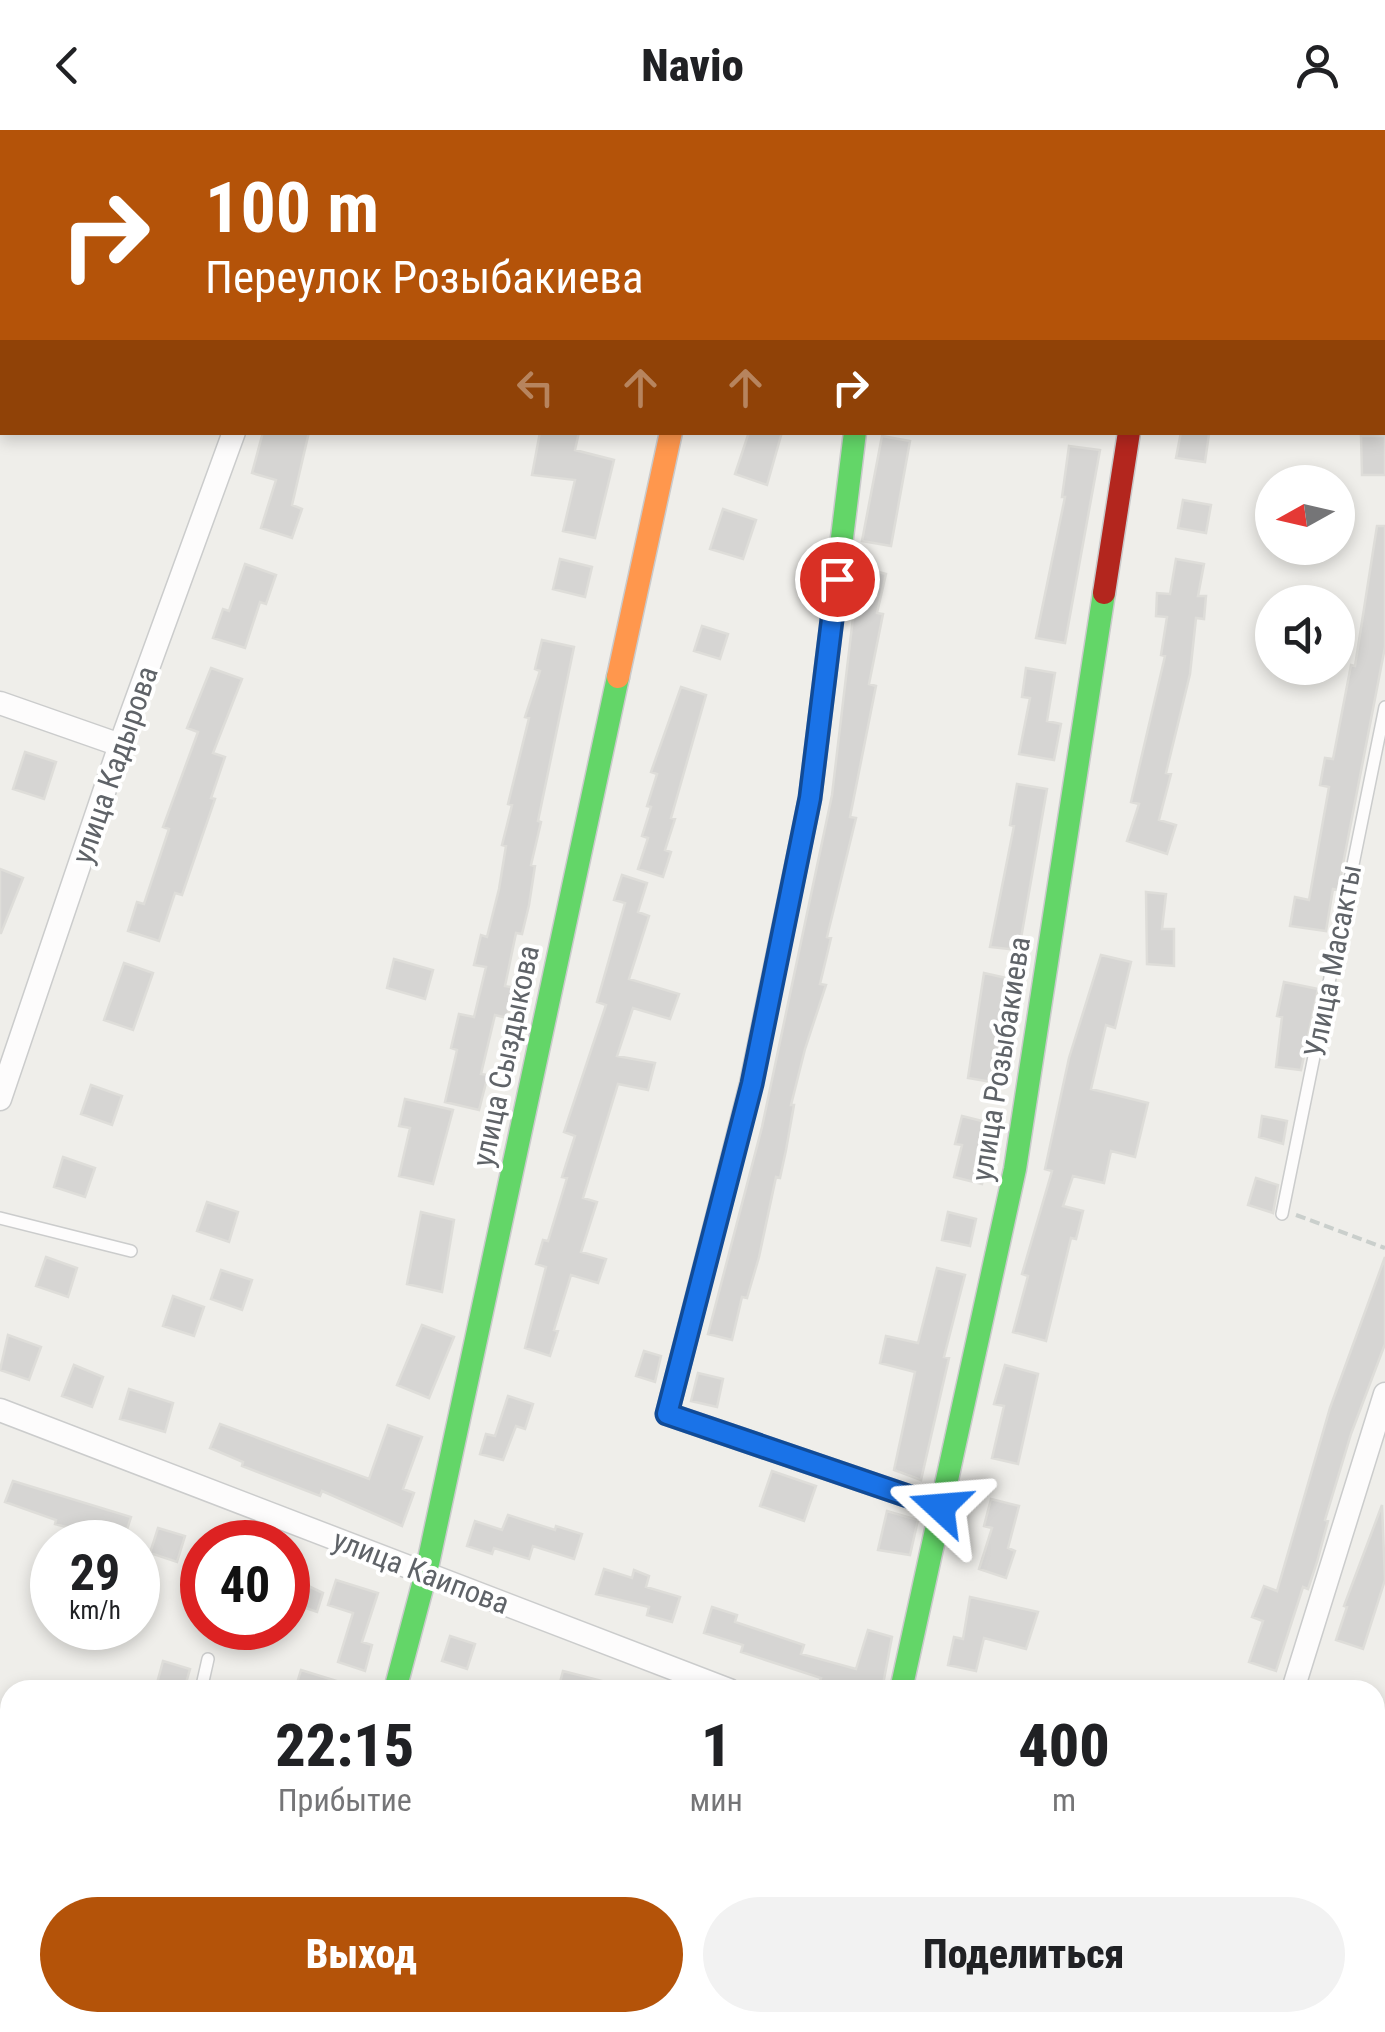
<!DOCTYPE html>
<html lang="ru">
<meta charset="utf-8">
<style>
:root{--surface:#fff;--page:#f2f2f2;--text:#202124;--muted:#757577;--accent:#b45309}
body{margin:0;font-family:"Roboto Condensed",sans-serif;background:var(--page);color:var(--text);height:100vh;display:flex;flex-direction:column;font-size:38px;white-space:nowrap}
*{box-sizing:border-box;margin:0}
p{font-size:32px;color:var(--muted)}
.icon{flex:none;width:55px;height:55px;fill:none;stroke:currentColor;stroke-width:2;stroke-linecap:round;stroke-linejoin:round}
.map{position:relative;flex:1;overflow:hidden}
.panel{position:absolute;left:0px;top:1550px;width:1385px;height:352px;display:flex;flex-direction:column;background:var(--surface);border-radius:30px 30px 0 0;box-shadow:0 5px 15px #0003}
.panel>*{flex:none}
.guide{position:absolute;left:0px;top:0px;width:1385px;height:305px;box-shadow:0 5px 15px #0003;background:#b45309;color:#fff;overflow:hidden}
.needle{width:65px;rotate:262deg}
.tools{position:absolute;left:1255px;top:335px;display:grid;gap:20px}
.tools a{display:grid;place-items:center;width:100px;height:100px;border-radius:50%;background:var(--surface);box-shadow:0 5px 15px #0003;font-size:50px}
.speed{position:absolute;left:30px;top:1390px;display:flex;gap:20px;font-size:50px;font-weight:700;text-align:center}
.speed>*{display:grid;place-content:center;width:130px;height:130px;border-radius:50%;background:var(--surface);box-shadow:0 5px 15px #0003;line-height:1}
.speed small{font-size:25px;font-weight:400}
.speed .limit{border:15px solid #d22;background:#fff;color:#111}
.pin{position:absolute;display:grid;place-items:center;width:85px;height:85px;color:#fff;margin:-42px;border:5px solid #fff;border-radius:50%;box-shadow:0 2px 10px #0007}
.me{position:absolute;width:110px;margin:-55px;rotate:289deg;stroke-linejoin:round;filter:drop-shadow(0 0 8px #0008)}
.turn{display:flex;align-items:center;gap:35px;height:210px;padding:0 40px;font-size:45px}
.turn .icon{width:130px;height:130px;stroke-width:2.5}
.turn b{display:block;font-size:70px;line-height:85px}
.lanes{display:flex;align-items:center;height:95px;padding:0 40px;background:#0003;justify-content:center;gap:50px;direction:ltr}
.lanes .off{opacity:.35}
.eta{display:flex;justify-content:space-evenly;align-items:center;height:170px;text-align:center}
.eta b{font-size:60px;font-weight:800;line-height:70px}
.action{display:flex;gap:20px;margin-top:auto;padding:20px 40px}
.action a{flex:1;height:115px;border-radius:60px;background:var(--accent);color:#fff;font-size:40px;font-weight:800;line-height:115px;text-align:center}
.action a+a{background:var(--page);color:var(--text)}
header{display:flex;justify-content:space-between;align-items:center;height:130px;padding:0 40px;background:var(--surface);font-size:45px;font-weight:800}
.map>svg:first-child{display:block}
</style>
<header><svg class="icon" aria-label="back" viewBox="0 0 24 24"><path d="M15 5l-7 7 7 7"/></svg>Navio<svg class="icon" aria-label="person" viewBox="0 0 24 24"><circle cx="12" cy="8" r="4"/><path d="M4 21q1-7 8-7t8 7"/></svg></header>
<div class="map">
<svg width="1385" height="1902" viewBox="0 0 1385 1902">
<rect width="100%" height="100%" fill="#efeeea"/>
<!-- building -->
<path fill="#d6d5d3" stroke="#deddd9" stroke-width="2.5" d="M 263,302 L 309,302 L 292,375 L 302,379 L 292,408 L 261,398 L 276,350 L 252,343 Z
M 540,302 L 579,302 L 575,320 L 614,330 L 595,408 L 563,401 L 575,350 L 532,345 Z
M 749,302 L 782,302 L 767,355 L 735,344 Z
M 1181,302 L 1209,304 L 1205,332 L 1176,328 Z
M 882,306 L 910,311 L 891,416 L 862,411 Z
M 1361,306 L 1385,306 L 1385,345 L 1362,345 Z
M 1069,316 L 1100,320 L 1065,513 L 1036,508 L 1065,367 L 1062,367 Z
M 1183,370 L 1211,375 L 1206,403 L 1178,398 Z
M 723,379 L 756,390 L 743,429 L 710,419 Z
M 1377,396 L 1385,396 L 1385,517 L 1338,760 L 1333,759 L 1326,801 L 1290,796 L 1295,767 L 1309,770 L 1329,657 L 1320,655 L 1325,628 L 1333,629 L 1351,535 L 1355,536 Z
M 560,429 L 592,437 L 585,467 L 553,459 Z
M 1176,429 L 1204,434 L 1198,466 L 1206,466 L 1204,489 L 1196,488 L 1190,544 L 1166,643 L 1171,644 L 1159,690 L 1176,695 L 1167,724 L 1127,711 L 1139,674 L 1131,672 L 1165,526 L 1161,525 L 1167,487 L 1156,486 L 1157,463 L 1170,464 Z
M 245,434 L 276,445 L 266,474 L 260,472 L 245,518 L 213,508 L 223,479 L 229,481 Z
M 859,437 L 886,444 L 877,483 L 883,484 L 869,554 L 876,556 L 850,687 L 856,688 L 827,807 L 831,808 L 820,854 L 826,855 L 805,919 L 791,975 L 794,975 L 786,1020 L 780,1048 L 776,1047 L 759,1127 L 747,1168 L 742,1167 L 732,1210 L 708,1204 L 762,997 L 832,665 Z
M 702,496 L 728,504 L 720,529 L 694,521 Z
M 542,510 L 574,517 L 538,691 L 541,692 L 531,735 L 535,736 L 529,775 L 522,804 L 516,803 L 505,856 L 515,858 L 507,888 L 495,885 L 481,944 L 488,945 L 479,980 L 445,972 L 457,920 L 451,918 L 459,884 L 474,887 L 486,837 L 474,835 L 481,805 L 487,807 L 499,759 L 506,716 L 502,715 L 512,675 L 508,674 L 529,588 L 525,587 L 540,541 L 535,539 Z
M 211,538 L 242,549 L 213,623 L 225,627 L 211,668 L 215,669 L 182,765 L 175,763 L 159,811 L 128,801 L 137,772 L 144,774 L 169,699 L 163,697 L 198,602 L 187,598 Z
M 1026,538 L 1055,543 L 1047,591 L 1061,594 L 1054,630 L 1019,624 L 1030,568 L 1022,567 Z
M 681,557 L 706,565 L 671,688 L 675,689 L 665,720 L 671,722 L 663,747 L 638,739 L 648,708 L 642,706 L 651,677 L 647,676 L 657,644 L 651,642 Z
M 25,622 L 56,632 L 44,669 L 13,659 Z
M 1017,654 L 1047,659 L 1019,820 L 990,817 L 1014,696 L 1010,695 Z
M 0,739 L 23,748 L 1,803 L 0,803 Z
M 622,745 L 647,753 L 638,782 L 649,786 L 629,849 L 679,864 L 670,889 L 633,878 L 617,926 L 655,933 L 648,960 L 618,954 L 583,1068 L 597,1072 L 581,1122 L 606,1129 L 598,1153 L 571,1145 L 554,1200 L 558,1201 L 550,1226 L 525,1218 L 546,1137 L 536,1134 L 543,1110 L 548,1111 L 567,1048 L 562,1047 L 575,1006 L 564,1002 L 606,875 L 597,872 L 625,773 L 614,770 Z
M 1146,762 L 1166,764 L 1162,799 L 1174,799 L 1174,836 L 1147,834 Z
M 1101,825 L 1131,832 L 1115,898 L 1106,895 L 1091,959 L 1148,973 L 1135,1027 L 1111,1021 L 1104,1053 L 1073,1046 L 1063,1076 L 1083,1081 L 1076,1109 L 1071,1108 L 1046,1211 L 1013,1202 L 1028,1146 L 1022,1144 L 1052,1041 L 1045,1039 L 1069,928 Z
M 394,829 L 433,840 L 425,869 L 387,858 Z
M 124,833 L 153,843 L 133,900 L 104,890 Z
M 984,843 L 1015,850 L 999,918 L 1013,920 L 1009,939 L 995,937 L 992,952 L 968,948 Z
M 1284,852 L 1318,859 L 1301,940 L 1276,937 L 1282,887 L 1277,886 Z
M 91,955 L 122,966 L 112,995 L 81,984 Z
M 405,969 L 453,980 L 433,1054 L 399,1046 L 410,998 L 399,996 Z
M 962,986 L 990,993 L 982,1025 L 989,1026 L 982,1054 L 954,1047 L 962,1015 L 955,1014 Z
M 1262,986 L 1287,991 L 1283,1014 L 1259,1007 Z
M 63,1027 L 95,1038 L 85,1067 L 54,1057 Z
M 1256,1048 L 1278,1055 L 1273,1083 L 1248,1075 Z
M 207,1072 L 238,1082 L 229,1112 L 197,1101 Z
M 421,1082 L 454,1090 L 442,1162 L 407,1154 Z
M 948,1082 L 976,1089 L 970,1116 L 942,1110 Z
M 46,1127 L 77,1138 L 68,1167 L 36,1156 Z
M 1385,1127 L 1385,1214 L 1351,1304 L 1325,1390 L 1328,1391 L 1317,1432 L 1308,1459 L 1303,1457 L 1276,1541 L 1249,1532 L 1263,1491 L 1252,1487 L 1264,1456 L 1277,1461 L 1330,1278 Z
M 937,1138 L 965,1145 L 944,1227 L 949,1228 L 921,1350 L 894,1340 L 915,1242 L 880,1233 L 886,1206 L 918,1213 Z
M 221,1140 L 252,1150 L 242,1180 L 211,1169 Z
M 173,1166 L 204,1177 L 194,1206 L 163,1196 Z
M 422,1195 L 454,1207 L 429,1268 L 397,1255 Z
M 8,1205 L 41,1217 L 29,1250 L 0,1240 Z
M 644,1221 L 661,1226 L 655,1252 L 636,1246 Z
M 74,1235 L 103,1247 L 92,1277 L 62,1266 Z
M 1005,1235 L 1038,1244 L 1018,1334 L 992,1328 L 1004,1276 L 994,1274 Z
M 698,1243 L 723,1249 L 717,1277 L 691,1271 Z
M 129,1259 L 173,1273 L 165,1302 L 120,1289 Z
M 508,1266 L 533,1274 L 525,1299 L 516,1296 L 503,1330 L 480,1324 L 486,1304 L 495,1306 Z
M 220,1294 L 369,1349 L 388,1295 L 422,1307 L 403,1359 L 414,1363 L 402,1396 L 322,1361 L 320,1366 L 242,1336 L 243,1332 L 210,1318 Z
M 772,1341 L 816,1356 L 804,1391 L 760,1376 Z
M 13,1351 L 131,1387 L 123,1412 L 55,1394 L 56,1390 L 5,1372 Z
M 991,1369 L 1019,1376 L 1008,1418 L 1015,1421 L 1006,1448 L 979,1439 L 992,1398 L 984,1396 Z
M 1382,1375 L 1385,1450 L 1363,1519 L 1336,1510 L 1347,1477 L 1344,1476 Z
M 887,1381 L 918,1390 L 910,1425 L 878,1420 Z
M 508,1385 L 555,1400 L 556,1396 L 582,1404 L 574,1429 L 533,1416 L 529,1429 L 494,1418 L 492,1424 L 467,1416 L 475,1391 L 502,1400 Z
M 158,1398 L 185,1406 L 177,1432 L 150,1423 Z
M 604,1439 L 632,1448 L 634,1440 L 649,1446 L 646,1457 L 680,1467 L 672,1492 L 647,1485 L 649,1477 L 596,1464 Z
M 336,1450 L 378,1463 L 362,1512 L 372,1515 L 365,1541 L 338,1532 L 353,1483 L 328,1475 Z
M 302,1453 L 323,1463 L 317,1482 L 297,1475 Z
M 970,1467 L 1038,1482 L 1026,1519 L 984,1508 L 976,1541 L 948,1535 L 954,1507 L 963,1509 Z
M 712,1477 L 737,1485 L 735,1492 L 804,1515 L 801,1524 L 856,1539 L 868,1500 L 892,1507 L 882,1560 L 817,1560 L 821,1548 L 741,1522 L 743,1515 L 704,1503 Z
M 450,1506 L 475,1514 L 467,1539 L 442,1531 Z
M 163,1531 L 190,1539 L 184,1560 L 156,1557 Z
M 301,1540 L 353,1556 L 352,1560 L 295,1560 Z
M 563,1541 L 617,1555 L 616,1560 L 558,1560 Z"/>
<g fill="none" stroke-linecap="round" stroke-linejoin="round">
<!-- lane casing -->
<g stroke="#cbcccc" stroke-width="14">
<path id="lane" d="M 120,0 L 120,2
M 367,0 L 368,2
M 273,2 L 274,0
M 0,184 L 2,195
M 1282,1084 L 1385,577
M 0,1088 L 131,1121
M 201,1560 L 208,1529
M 116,1902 L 118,1892"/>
</g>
<!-- street casing -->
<g stroke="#cbcccc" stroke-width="25">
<path id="street" d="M 1382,107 L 1385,106
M 0,573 L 120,615
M 0,969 L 120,615 L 234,302
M 0,1280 L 729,1560
M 1295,1553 L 1385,1264
M 1375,1793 L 1385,1796
M 429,1892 L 473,1902
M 304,1902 L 306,1892
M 823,1902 L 825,1892"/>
</g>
<!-- fast casing -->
<g stroke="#cacacb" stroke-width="25">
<path id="fast" d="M 855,302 L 810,668 L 751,954 L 667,1284 L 940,1377
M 395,1560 L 426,1443 L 618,547
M 901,1560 L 1015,1039 L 1104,463"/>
</g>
<!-- slow casing -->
<g stroke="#cacacb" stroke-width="25">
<path id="slow" d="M 618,547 L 671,302"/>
</g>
<!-- jam casing -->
<g stroke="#cacacb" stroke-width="25">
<path id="jam" d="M 1104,463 L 1129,302"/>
</g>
<!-- path -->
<path stroke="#cacfcc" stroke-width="4" stroke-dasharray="10 5" stroke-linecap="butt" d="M 1296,1085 L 1385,1118"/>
<!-- lane -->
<use href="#lane" stroke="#fdfcfc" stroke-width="11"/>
<!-- street -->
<use href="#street" stroke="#fdfcfc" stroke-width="22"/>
<!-- fast -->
<use href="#fast" stroke="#63d668" stroke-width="22"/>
<!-- slow -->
<use href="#slow" stroke="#ff974d" stroke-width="22"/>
<!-- jam -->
<use href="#jam" stroke="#b3261e" stroke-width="22"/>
</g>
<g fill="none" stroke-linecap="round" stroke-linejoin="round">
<!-- route casing -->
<g stroke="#114b97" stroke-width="25">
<path id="route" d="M 837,449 L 810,668 L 752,954 L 667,1284 L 940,1377"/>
</g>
<!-- route -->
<use href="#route" stroke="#1a73e8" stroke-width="18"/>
</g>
<g text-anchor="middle" stroke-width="8" stroke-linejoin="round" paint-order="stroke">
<!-- street labels -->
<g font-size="30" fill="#5f6368" stroke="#fff">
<text transform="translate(115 635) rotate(-71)" y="10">улица Кадырова</text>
<text transform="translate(1333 831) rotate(-79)" y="10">Улица Масакты</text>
<text transform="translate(506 926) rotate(-78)" y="10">улица Сыздыкова</text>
<text transform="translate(1001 929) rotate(-81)" y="10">улица Розыбакиева</text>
<text transform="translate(421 1442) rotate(21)" y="10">улица Каипова</text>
</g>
</g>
</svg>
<div class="tools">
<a><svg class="needle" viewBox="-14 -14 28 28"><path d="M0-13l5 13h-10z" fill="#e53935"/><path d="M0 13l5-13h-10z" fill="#757577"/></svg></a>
<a><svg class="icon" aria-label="sound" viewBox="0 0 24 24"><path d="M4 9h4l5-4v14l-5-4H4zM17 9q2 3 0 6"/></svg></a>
</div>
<div class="speed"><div>29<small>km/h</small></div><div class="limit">40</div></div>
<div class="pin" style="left:837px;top:449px;background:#d93025"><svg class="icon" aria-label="arrive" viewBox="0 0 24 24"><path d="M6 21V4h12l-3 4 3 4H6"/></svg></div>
<svg class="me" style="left:940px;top:1377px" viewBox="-20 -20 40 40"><path d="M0-17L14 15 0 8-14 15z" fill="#1a73e8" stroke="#fff" stroke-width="4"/></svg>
<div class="guide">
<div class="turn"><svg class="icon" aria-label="right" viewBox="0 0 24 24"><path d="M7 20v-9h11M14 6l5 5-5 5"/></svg><div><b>100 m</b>Переулок Розыбакиева</div></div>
<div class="lanes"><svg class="icon off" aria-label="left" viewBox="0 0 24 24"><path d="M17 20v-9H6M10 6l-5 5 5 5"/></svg><svg class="icon off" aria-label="ahead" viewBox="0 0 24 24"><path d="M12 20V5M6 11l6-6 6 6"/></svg><svg class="icon off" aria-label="ahead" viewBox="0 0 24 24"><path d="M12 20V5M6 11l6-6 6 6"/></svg><svg class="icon" aria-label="right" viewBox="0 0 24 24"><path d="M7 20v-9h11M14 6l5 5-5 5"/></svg></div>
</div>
<section class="panel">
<div class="eta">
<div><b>22:15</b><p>Прибытие</p></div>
<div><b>1</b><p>мин</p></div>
<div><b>400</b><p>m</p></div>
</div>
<div class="action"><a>Выход</a><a>Поделиться</a></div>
</section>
</div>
